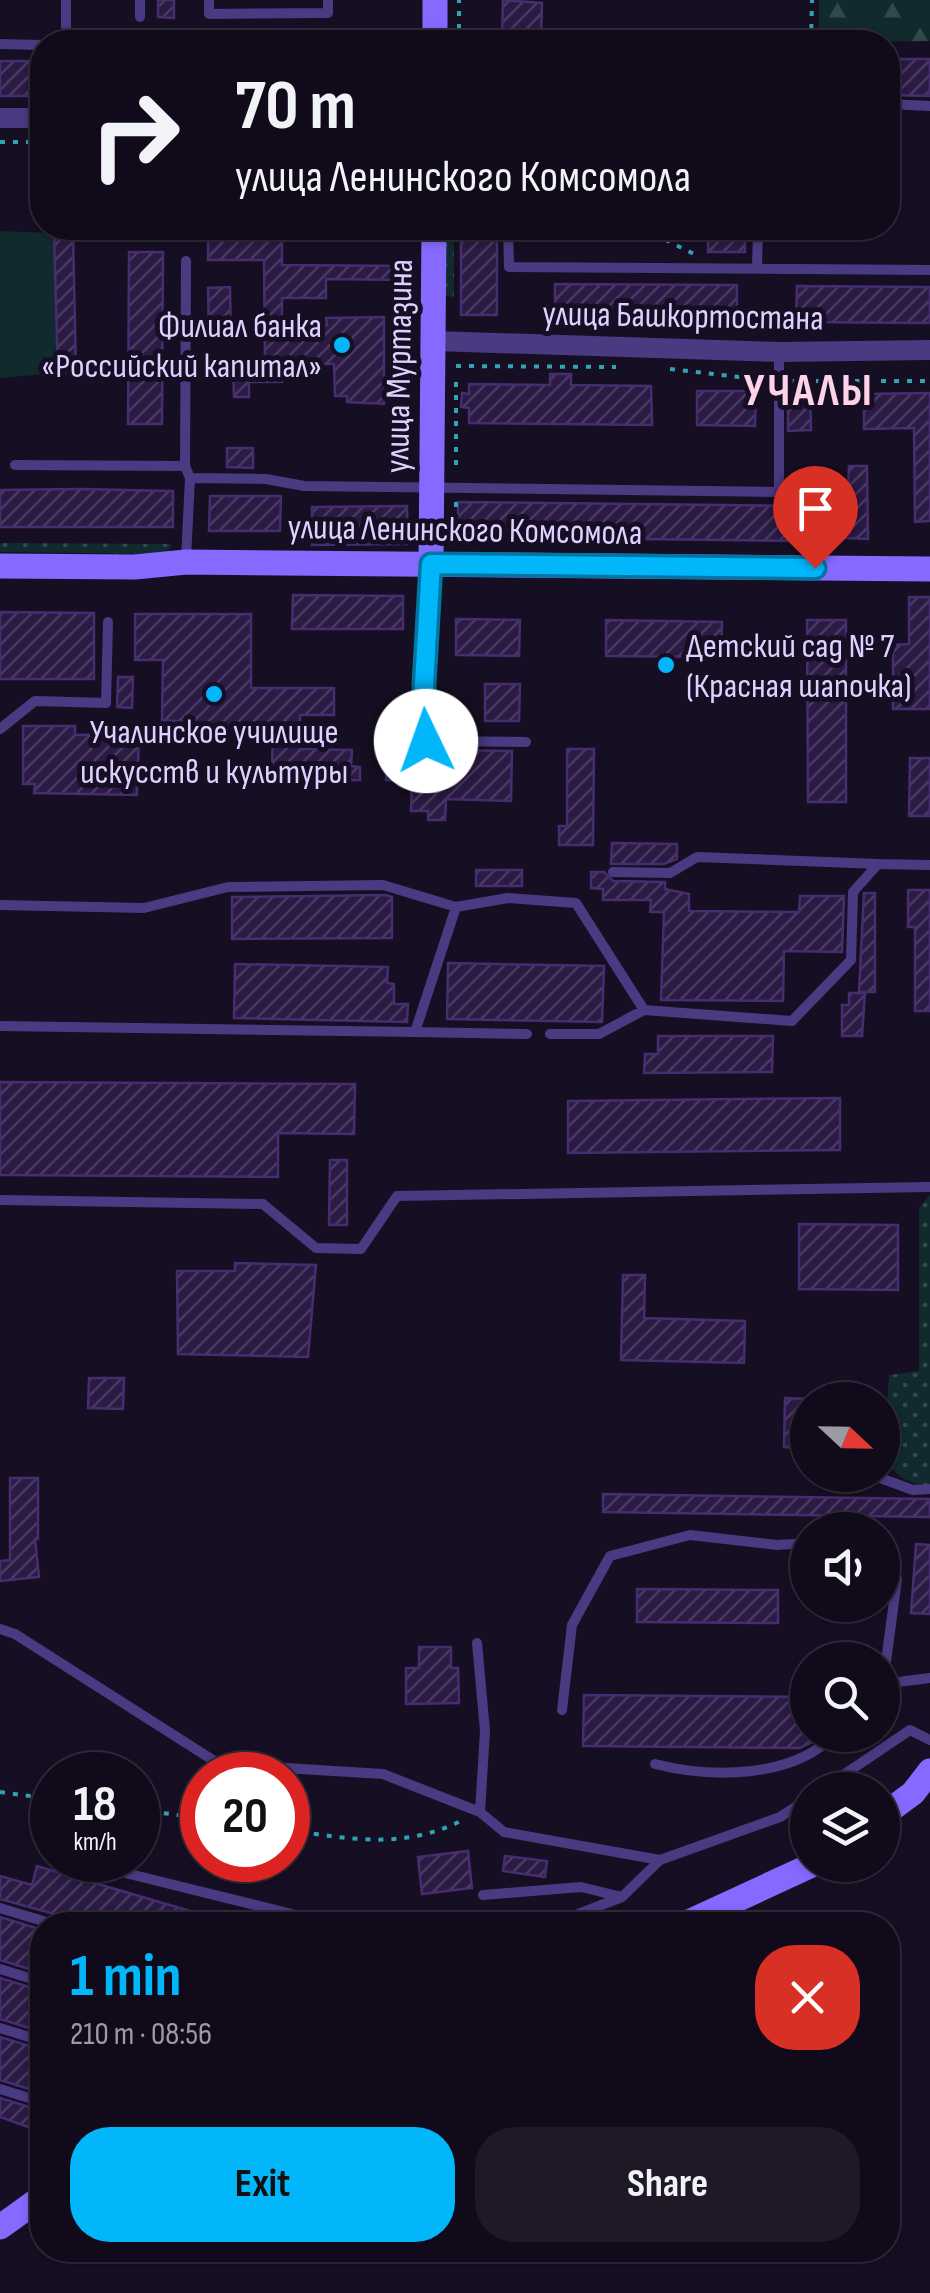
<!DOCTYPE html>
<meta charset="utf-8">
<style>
:root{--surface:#100a1a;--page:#1e1827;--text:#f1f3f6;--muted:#9c9aa2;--line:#302b39;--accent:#02b6fa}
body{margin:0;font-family:"Sofia Sans Condensed",sans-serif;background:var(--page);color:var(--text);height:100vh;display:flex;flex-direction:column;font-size:38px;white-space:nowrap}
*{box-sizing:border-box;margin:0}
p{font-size:32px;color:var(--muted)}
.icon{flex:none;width:55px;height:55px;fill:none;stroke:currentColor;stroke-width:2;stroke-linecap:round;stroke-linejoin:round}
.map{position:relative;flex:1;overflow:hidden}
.side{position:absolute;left:30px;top:1912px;width:870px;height:350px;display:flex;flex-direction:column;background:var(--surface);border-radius:40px;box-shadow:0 2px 8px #0004,0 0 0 2px var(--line)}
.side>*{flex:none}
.guide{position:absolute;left:30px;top:30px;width:870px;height:210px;border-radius:40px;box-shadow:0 2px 8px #0004,0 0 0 2px var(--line);background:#100a1a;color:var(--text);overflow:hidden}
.needle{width:65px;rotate:112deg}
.tools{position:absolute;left:790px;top:1382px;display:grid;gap:20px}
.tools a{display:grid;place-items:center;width:110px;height:110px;border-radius:50%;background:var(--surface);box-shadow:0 2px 8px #0004,0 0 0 2px var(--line);font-size:50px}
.speed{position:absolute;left:30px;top:1752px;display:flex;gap:20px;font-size:50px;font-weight:700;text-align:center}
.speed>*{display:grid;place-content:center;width:130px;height:130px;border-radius:50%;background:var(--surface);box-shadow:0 2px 8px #0004,0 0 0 2px var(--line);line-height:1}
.speed small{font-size:25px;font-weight:400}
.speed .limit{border:15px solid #d22;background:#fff;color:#111}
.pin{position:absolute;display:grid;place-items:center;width:85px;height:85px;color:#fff;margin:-102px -42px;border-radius:50% 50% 50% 0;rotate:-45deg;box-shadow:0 0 10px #0007}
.pin .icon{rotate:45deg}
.me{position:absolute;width:110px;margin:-55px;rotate:357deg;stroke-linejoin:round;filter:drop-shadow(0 0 8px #0008)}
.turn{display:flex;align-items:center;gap:35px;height:210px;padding:0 40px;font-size:45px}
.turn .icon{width:130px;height:130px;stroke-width:2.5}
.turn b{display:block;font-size:70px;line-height:85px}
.round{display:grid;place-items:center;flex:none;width:105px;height:105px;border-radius:40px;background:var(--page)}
.overview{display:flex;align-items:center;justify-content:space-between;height:170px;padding:0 40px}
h1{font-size:60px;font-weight:700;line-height:75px;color:var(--accent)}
.button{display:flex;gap:20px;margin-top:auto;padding:20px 40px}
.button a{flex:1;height:115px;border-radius:40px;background:var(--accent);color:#111;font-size:40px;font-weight:700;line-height:115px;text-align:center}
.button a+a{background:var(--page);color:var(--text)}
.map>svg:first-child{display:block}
</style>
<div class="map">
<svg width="930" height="2293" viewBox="0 0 930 2293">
<defs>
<pattern id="grass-dots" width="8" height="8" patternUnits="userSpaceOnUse" patternTransform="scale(2.5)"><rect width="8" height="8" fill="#112a2d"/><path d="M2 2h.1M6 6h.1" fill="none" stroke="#33484c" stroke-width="1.8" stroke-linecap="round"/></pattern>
<pattern id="forest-firs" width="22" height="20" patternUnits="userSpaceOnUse" patternTransform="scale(2.5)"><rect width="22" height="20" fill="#112a2d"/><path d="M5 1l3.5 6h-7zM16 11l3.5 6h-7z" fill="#33484c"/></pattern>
<pattern id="building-hatch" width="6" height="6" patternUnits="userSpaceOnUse" patternTransform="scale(2.5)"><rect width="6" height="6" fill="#2a1a44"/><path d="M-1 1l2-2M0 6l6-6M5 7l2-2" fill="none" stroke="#483a60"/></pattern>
</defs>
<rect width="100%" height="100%" fill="#160e23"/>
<!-- grass -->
<path fill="url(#grass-dots)" d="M 442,228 L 454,228 L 454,297 L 443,295 Z
M 0,543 L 171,544 L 168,554 L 0,552 Z
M 930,1195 L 930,1485 C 907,1485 898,1475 883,1460 L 889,1375 L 919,1371 L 919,1208 Z"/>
<!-- forest -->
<path fill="url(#forest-firs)" d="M 819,0 L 930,0 L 930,41 L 819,42 Z"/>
<!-- green -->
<path fill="#112a2d" d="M 0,231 L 54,233 L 58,373 L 0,378 Z"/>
<!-- building -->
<path fill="url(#building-hatch)" stroke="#462d70" stroke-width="2.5" d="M 158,0 L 174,0 L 174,18 L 158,17 Z
M 503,0 L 542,3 L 541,38 L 502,37 Z
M 888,59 L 930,59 L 930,96 L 888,95 Z
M 0,61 L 42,61 L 42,96 L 0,96 Z
M 461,228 L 497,228 L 497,315 L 461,315 Z
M 708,228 L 745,228 L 745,252 L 708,252 Z
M 73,232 L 76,372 L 58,373 L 54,233 Z
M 208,240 L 282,240 L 282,265 L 407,266 L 407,280 L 326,279 L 326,298 L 282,298 L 282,326 L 327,325 L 326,318 L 384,317 L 384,404 L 347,402 L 347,396 L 335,396 L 334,364 L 282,364 L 282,382 L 249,382 L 249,397 L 234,397 L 233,365 L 265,364 L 264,260 L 208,260 Z
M 129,252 L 163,252 L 162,424 L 128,424 Z
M 555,284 L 737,285 L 737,321 L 555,320 Z
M 797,286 L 930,287 L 930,323 L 796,322 Z
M 230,287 L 231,337 L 209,338 L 208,288 Z
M 550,374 L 571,374 L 571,385 L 651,386 L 652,425 L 469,423 L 469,408 L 461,407 L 462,393 L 469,394 L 469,384 L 550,385 Z
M 810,390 L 811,430 L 788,431 L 788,391 Z
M 697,391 L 756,391 L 755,426 L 697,425 Z
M 930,393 L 930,521 L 915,522 L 914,428 L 864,429 L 864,394 Z
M 227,448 L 253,448 L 253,468 L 227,467 Z
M 849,466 L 867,466 L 868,539 L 846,538 Z
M 80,489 L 173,491 L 173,527 L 0,527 L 0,490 Z
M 210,496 L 281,496 L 280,531 L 209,531 Z
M 458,502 L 808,506 L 807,541 L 458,537 Z
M 407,506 L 408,544 L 312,545 L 312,507 Z
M 293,595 L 403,596 L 403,629 L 292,629 Z
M 909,597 L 930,597 L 930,709 L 893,709 L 893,645 L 909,644 Z
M 0,612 L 94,613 L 94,679 L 0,679 Z
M 135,614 L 251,614 L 251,688 L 334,688 L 334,715 L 300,715 L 300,749 L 352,750 L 351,766 L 360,767 L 360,780 L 295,782 L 295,769 L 272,768 L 273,733 L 239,733 L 239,726 L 162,720 L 163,660 L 135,660 Z
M 456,619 L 520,620 L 519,656 L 456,655 Z
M 606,620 L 722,622 L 721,657 L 606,656 Z
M 807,620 L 846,620 L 846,802 L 808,802 Z
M 118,677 L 133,677 L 132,708 L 117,707 Z
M 485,684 L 520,684 L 519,721 L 485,721 Z
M 23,726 L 75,726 L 75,735 L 139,734 L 137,795 L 34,793 L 35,784 L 23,784 Z
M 387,739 L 405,739 L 405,758 L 446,759 L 446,750 L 512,751 L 511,801 L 446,799 L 445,820 L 428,820 L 428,811 L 411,811 L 412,781 L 386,780 Z
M 567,749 L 594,749 L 593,845 L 559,845 L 559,826 L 567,826 Z
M 910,758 L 930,758 L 930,816 L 909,816 Z
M 612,843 L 677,844 L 677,859 L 664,864 L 611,864 Z
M 476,870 L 522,870 L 522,886 L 476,886 Z
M 591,872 L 604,872 L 613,881 L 665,882 L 665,889 L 689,894 L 689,911 L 799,912 L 800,896 L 844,896 L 842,952 L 784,951 L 783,1001 L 661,1000 L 664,912 L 650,912 L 651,900 L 603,900 L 603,889 L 591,888 Z
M 908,890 L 930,890 L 930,1011 L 915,1011 L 915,927 L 908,927 Z
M 864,893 L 875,893 L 875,992 L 859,992 Z
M 386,895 L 392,897 L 392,938 L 232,939 L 232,897 Z
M 448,963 L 604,966 L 602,1022 L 447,1019 Z
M 235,964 L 388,967 L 387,983 L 394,984 L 394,1004 L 408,1004 L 407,1022 L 234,1018 Z
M 849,993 L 865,993 L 862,1036 L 842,1036 L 842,1005 L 849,1005 Z
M 658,1036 L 773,1036 L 772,1072 L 644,1073 L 645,1054 L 658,1054 Z
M 0,1082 L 355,1084 L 354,1134 L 278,1133 L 278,1177 L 0,1175 Z
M 840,1098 L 840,1150 L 568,1153 L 568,1101 Z
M 330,1160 L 347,1160 L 347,1225 L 329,1225 Z
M 799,1224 L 898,1225 L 898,1290 L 799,1289 Z
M 235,1263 L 316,1265 L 308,1357 L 178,1354 L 177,1271 L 235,1271 Z
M 623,1275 L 645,1275 L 644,1318 L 745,1321 L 744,1363 L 621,1360 Z
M 89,1378 L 124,1378 L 123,1409 L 88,1408 Z
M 785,1398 L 808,1399 L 808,1448 L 784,1447 Z
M 10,1478 L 38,1478 L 38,1539 L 35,1539 L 39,1577 L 0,1581 L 0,1561 L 10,1560 Z
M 603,1494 L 930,1499 L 930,1517 L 603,1512 Z
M 916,1544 L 930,1545 L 930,1614 L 911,1613 Z
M 637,1589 L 778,1590 L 778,1623 L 637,1622 Z
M 419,1647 L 451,1647 L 451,1668 L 458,1668 L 459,1703 L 406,1704 L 406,1668 L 419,1668 Z
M 584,1695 L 808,1697 L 808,1735 L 812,1735 L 812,1742 L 800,1748 L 583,1746 Z
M 468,1851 L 472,1888 L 422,1894 L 418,1857 Z
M 505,1856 L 547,1861 L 545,1877 L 503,1871 Z
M 37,1866 L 224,1921 L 224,1925 L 94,1925 L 0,1899 L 0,1876 L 32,1885 Z
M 0,1917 L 42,1930 L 42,1973 L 0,1960 Z
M 0,1978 L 42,1991 L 42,2032 L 0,2019 Z
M 0,2037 L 42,2050 L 42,2093 L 0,2080 Z
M 0,2098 L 42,2111 L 42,2132 L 0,2117 Z"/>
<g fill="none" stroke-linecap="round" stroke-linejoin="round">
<!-- path -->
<path stroke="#2fa5b4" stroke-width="4" stroke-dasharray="5 8" stroke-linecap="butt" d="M 459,42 L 459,0
M 811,42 L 812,0
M 0,142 L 42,142
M 642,228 L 696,255
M 456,366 L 616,367
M 670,369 L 765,380
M 790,381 L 930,381
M 456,382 L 456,473
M 456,502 L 456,543
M 0,1792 L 52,1799
M 138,1810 L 202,1818
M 288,1830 C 352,1839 402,1850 463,1820"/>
<!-- lane -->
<path stroke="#493a82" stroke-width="10" d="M 209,0 L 209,14 L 328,13 L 328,0
M 140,17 L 140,0
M 66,42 L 66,0
M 0,44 L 42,45
M 888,104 L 930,106
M 508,228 L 509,267 L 930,270
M 186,261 L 185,466 L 190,478 L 186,559
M 757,268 L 758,228
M 15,465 L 185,466
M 190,478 L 266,479 L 304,486 L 779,492 L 779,353
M 431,566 L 424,685 L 427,741 L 526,742
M 0,729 L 35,701 L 106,703 L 108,622
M 613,872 L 670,873 L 697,857 L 878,864
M 0,905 L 144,908 L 228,887 L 383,885 L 456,907 L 508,898 L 576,903 L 644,1010 L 792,1021 L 851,960 L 853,892 L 878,864 L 930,865
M 0,1026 L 415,1032 L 456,907
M 415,1032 L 527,1034
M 550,1034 L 599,1034 L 644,1010
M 0,1200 L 263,1204 L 316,1248 L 361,1249 L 397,1196 L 930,1187
M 872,1475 L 913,1490 L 930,1489
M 882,1538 L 897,1579 L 883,1684
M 0,1629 L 15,1634 L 219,1764 L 383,1774 L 480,1812 L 504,1832 L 660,1860 L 780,1817 L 808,1799
M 477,1643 L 485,1731 L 480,1812
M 882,1684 L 930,1678
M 562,1710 L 572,1625 L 610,1556 L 690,1535 L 777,1545 L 808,1543
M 655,1764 C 710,1778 792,1779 834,1735
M 821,1790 L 910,1730 L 930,1740
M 50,1855 L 52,1855
M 73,1860 L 336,1925
M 483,1895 L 581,1887 L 622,1897
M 0,1908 L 56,1925
M 550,1925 L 622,1897 L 660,1860
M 0,1969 L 42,1982
M 0,2028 L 42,2041
M 0,2089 L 42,2102"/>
<!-- street -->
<path stroke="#493a82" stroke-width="20" d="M 0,118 L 42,118
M 434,341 L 779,352 L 930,350"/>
<!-- secondary -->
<path stroke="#8669fe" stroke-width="25" d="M 435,42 L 435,0
M 431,564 L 434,228
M 0,566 L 135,567 L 186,562 L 930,569
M 882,1816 L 913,1793 L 930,1771
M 682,1925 L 812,1865
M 0,2227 L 42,2197"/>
</g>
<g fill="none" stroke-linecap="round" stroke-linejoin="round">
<!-- route casing -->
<g stroke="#0176a2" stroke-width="25">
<path id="route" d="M 426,741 L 424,685 L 431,564 L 815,568"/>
</g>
<!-- route -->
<use href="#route" stroke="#02b6fa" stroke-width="18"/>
</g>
<!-- markers -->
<g fill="#02b6fa" stroke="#160e23" stroke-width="4">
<circle cx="342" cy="345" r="10"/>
<circle cx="666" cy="665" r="10"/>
<circle cx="214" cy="694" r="10"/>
</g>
<g text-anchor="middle" stroke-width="10" stroke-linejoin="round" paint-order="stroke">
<!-- street labels -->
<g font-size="35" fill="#ded1ff" stroke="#160e23">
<text transform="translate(683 315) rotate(1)" y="12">улица Башкортостана</text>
<text transform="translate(398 366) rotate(-89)" y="12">улица Муртазина</text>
<text transform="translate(465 529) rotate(1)" y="12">улица Ленинского Комсомола</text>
</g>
<!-- poi labels -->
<g font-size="35" fill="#ded1ff" stroke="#160e23" text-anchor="end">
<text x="322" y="337">Филиал банка<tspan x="322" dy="40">«Российский капитал»</tspan></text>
<text x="686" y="657" text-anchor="start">Детский сад № 7<tspan x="686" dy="40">(Красная шапочка)</tspan></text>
<text x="214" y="743" text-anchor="middle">Учалинское училище<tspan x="214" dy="40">искусств и культуры</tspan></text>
</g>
<!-- district labels -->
<g font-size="45" font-weight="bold" letter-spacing="2.5" fill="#ffd3e7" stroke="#160e23">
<text x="809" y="405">УЧАЛЫ</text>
</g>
</g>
</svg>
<div class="tools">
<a><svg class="needle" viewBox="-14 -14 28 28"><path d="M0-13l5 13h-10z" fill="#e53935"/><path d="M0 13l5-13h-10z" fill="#9c9aa2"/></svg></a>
<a><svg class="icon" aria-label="sound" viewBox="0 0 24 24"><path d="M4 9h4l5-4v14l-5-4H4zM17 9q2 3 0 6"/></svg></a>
<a><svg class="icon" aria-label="search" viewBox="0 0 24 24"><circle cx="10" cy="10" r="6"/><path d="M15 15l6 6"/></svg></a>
<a><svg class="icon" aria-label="layers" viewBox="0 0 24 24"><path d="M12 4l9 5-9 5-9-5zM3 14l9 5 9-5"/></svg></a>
</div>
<div class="speed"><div>18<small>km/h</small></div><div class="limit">20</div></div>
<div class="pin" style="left:815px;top:568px;background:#d93025"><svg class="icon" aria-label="arrive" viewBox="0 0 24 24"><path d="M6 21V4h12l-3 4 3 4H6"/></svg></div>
<svg class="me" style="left:426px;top:741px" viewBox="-20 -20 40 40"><circle r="19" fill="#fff"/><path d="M0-13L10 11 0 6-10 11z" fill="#02b6fa"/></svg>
<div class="guide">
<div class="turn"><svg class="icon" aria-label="right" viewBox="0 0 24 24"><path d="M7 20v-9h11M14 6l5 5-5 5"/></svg><div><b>70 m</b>улица Ленинского Комсомола</div></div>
</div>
<section class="side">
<div class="overview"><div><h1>1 min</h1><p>210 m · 08:56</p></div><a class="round" style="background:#d93025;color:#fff"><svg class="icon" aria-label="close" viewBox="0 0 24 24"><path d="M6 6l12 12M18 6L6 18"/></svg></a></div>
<div class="button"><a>Exit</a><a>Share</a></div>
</section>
</div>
